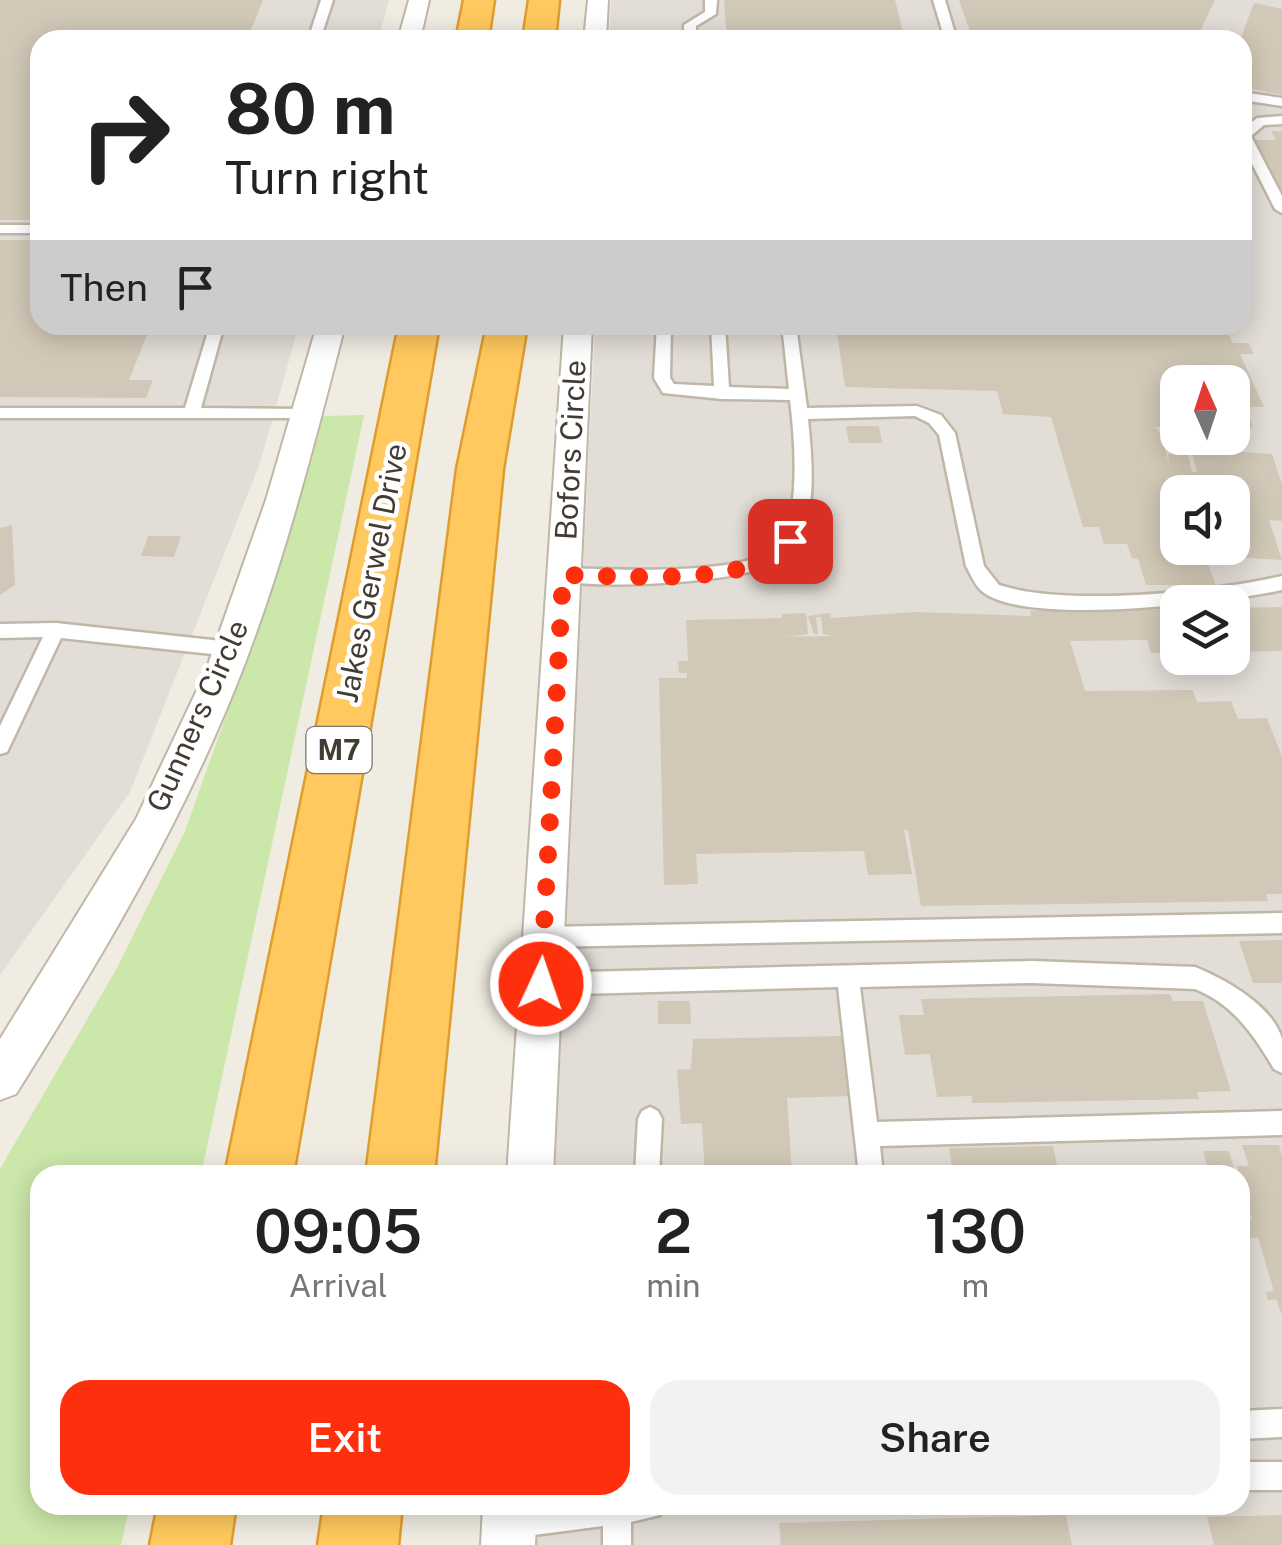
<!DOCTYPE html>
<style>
:root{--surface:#fff;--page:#f2f2f2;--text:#222;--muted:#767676;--accent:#fe2f0c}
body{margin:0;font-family:"Public Sans",sans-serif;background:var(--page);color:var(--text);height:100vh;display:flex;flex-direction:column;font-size:38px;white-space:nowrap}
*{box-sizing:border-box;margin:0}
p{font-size:32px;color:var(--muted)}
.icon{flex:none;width:55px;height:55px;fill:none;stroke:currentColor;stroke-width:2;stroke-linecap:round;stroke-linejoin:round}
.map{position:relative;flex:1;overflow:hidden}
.panel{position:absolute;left:30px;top:1165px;width:1220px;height:350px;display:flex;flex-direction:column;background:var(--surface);border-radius:30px;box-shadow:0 5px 25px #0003}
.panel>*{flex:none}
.top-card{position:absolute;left:30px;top:30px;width:1222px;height:305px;border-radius:30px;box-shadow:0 5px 25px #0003;background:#fff;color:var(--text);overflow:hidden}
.needle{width:65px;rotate:357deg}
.controls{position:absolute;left:1160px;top:365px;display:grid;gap:20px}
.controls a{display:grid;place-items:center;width:90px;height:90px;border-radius:20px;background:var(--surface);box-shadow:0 5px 25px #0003;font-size:50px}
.pin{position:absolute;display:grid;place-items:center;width:85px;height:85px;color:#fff;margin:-42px;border-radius:20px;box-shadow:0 5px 15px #0006}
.me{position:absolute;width:110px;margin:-55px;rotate:3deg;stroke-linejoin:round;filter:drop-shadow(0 0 8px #0008)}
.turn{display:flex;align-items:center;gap:35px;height:210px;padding:0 30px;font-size:45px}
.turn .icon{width:130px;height:130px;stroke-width:2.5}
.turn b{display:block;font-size:70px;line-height:85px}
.then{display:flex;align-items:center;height:95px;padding:0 30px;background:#0003;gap:20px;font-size:38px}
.eta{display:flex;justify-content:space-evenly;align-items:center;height:170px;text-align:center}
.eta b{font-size:60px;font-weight:600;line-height:70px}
.cta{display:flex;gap:20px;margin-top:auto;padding:20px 30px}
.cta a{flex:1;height:115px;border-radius:30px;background:var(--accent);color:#fff;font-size:40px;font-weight:600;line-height:115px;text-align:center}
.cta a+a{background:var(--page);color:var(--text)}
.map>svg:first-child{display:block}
</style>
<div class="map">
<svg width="1282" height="1545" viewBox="0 0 1282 1545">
<rect width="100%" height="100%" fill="#f1ece2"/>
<!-- industrial -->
<path fill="#e3ddd7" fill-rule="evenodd" d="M 0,0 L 389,0 L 378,40 L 40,40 L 40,325 L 299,325 L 260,463 L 130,792 L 0,975 Z
M 611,0 L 1282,0 L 1282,1545 L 537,1545 L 539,1505 L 1240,1505 L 1240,1175 L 554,1175 L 595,325 L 1242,325 L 1242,40 L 609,40 ZM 1178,382 L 1232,382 L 1232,438 L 1178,438 ZM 1178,492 L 1232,492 L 1232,548 L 1178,548 ZM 1178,602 L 1232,602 L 1232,658 L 1178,658 Z"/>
<!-- green -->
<path fill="#cbe7a9" d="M 364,415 L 201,1175 L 40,1175 L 40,1505 L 130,1505 L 121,1545 L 0,1545 L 0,1169 L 117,968 L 185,831 L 263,612 L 322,416 Z"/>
<!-- building -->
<path fill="#d2c8b7" d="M 0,0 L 263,0 L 247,40 L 40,40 L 40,220 L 0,220 Z
M 724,0 L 895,0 L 905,40 L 727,40 Z
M 959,0 L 1215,0 L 1196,40 L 973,40 Z
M 1254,3 L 1282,9 L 1282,95 L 1242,87 L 1240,40 Z
M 1271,131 L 1282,131 L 1282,194 L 1250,140 L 1276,140 Z
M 0,240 L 40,240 L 40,325 L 151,325 L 129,380 L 153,380 L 146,398 L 0,397 Z
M 836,325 L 1224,325 L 1233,343 L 1249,343 L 1254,354 L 1240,354 L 1264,407 L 1245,407 L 1253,427 L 1232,427 L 1232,382 L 1178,382 L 1178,427 L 1155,427 L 1163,437 L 1169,465 L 1168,454 L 1188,455 L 1192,472 L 1197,472 L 1191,449 L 1272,454 L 1282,484 L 1282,521 L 1269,520 L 1282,560 L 1218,556 L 1216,548 L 1232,548 L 1232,492 L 1181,489 L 1178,548 L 1202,548 L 1216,585 L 1146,585 L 1138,559 L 1132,558 L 1127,544 L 1104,544 L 1099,527 L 1083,527 L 1051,417 L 1003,414 L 997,391 L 845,387 Z
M 846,426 L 879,426 L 882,443 L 849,443 Z
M 12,525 L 15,585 L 0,595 L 0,528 Z
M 148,536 L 181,536 L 174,557 L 141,556 Z
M 1282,607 L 1282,651 L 1232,652 L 1232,608 Z
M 1178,609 L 1178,653 L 1151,653 L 1147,640 L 1070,641 L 1085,691 L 1193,690 L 1197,702 L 1231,701 L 1238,719 L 1267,718 L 1282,757 L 1282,894 L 1266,894 L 1268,901 L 921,906 L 908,830 L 904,830 L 912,874 L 868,875 L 864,851 L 696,854 L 698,884 L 664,885 L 659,678 L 687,678 L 687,673 L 679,673 L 678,661 L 688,661 L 686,620 L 782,618 L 782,614 L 806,613 L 808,634 L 785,637 L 834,636 L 823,634 L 821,617 L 816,617 L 818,634 L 814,634 L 808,616 L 830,613 L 831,618 L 915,612 L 1031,616 L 1030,611 Z
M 1282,940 L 1282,983 L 1253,983 L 1239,941 Z
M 1170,994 L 1173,1001 L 1203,1001 L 1231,1091 L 1197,1092 L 1199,1099 L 972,1103 L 972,1096 L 937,1097 L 930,1054 L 905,1055 L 899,1015 L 924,1015 L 921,999 Z
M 658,1001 L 690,1001 L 691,1024 L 658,1024 Z
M 842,1036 L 850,1096 L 787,1098 L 792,1175 L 705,1175 L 702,1123 L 681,1124 L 677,1070 L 691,1069 L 693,1039 Z
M 1242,1145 L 1279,1145 L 1282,1156 L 1282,1315 L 1276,1299 L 1268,1300 L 1266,1292 L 1274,1291 L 1258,1238 L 1240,1238 L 1240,1220 L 1252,1220 L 1237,1166 L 1249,1166 Z
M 1053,1146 L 1059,1175 L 953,1175 L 949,1148 Z
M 1203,1151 L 1229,1151 L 1235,1172 L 1209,1172 Z
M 1066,1515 L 1072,1545 L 781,1545 L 779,1523 Z
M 1282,1515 L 1282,1545 L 1214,1545 L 1207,1517 Z"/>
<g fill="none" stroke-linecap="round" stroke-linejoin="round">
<!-- lane casing -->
<g stroke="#bfb7a7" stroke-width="5">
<path id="lane" d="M 321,0 L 333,0 L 320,40 L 308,40 Z
M 705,0 L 717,0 L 716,14 L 696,26 L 696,40 L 684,40 L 684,25 L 705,12 Z
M 933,0 L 945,0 L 957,40 L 945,40 Z
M 1242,92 L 1282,98 L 1282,106 L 1242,100 Z
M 1282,116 L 1282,124 L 1264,125 L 1251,136 L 1282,196 L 1282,213 L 1275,209 L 1242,144 L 1242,130 L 1257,118 Z
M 0,225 L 40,225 L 40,233 L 0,233 Z
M 210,325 L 224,325 L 201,408 L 307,409 L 313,410 L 313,418 L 0,418 L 0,408 L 185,408 Z
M 657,325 L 671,325 L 670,378 L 674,384 L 714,386 L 711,325 L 725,325 L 729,387 L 789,389 L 782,325 L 796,325 L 807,408 L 917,406 L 941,415 L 955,433 L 984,566 L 999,585 C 1068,607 1211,592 1282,576 L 1282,590 C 1226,602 1028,627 983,592 C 975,586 971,575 966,566 L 939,435 L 929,423 L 915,416 L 808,419 C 812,462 819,518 790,554 C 765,584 595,590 557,580 L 554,575 L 557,570 L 563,568 C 607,569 744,577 775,548 C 803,522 794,432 790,400 L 722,399 L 663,393 L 654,378 Z
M 56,623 L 231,642 L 240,649 L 231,656 L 61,638 L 7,752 L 0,754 L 0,726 L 43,637 L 0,638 L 0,624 Z
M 1282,913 L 1282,933 L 543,947 L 535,944 L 532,937 L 535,930 L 543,927 Z
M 1032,961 L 1195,967 C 1225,979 1273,1006 1282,1039 C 1282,1049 1282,1063 1282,1073 L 1274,1069 C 1254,1035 1233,1004 1195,989 L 1032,983 L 860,987 L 877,1122 L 1282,1111 L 1282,1135 L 880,1146 L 883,1175 L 859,1175 L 838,987 L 541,995 L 533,992 L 530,984 L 533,976 L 541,973 Z
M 650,1107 L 658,1111 L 662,1119 L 659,1175 L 635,1175 L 638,1119 L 642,1111 Z
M 1282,1409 L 1282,1437 L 1240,1439 L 1240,1411 Z
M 1240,1462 L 1282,1462 L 1282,1490 L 1240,1490 Z
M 545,1505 L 664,1505 L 660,1515 L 631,1522 L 631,1545 L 603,1545 L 603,1526 L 511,1538 L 501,1534 L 497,1524 L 501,1514 Z"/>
</g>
<!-- street casing -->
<g stroke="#bfb7a7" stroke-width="4">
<path id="street" d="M 409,0 L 429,0 L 420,40 L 398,40 Z
M 588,0 L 608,0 L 606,40 L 584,40 Z
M 317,325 L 345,325 C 310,461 275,600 218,729 C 162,857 90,976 16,1094 L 0,1100 L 0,1039 L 136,819 L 205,673 L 266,500 Z
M 564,325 L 592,325 L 553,1175 L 507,1175 Z
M 483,1505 L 537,1505 L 535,1545 L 481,1545 Z"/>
</g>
<!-- highway casing -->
<g stroke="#df9d2d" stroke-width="5">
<path id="highway" d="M 464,0 L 494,0 L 488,40 L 456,40 Z
M 529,0 L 559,0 L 555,40 L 523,40 Z
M 399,325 L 439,325 L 293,1175 L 225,1175 Z
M 487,325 L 527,325 L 503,469 L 434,1175 L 366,1175 L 457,469 Z
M 158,1505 L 236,1505 L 230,1545 L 150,1545 Z
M 324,1505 L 402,1505 L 398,1545 L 318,1545 Z"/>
</g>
<!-- lane -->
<use href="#lane" fill="#fff" fill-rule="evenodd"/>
<!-- street -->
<use href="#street" fill="#fff" fill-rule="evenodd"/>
<!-- highway -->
<use href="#highway" fill="#ffc95f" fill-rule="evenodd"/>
</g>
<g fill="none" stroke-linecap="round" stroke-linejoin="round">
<!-- route -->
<path stroke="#fe2f0c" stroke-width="18" stroke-dasharray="0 32.4" d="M 541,984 L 563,575 C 620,575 755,589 790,541"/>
</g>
<g text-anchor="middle" stroke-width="9" stroke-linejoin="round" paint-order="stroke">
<!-- shield labels -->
<rect fill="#fff" stroke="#7b7670" stroke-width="2.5" x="306.5" y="727" width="65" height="46" rx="8"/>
<g font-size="28" font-weight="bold" fill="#423c32">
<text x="339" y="760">M7</text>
</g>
<!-- street labels -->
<g font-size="30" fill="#423c32" stroke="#fff">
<text transform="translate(571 450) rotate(-87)" y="10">Bofors Circle</text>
<text transform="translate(372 573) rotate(-79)" y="10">Jakes Gerwel Drive</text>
<text transform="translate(198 716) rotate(-66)" y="10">Gunners Circle</text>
</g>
</g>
</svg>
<div class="controls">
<a><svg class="needle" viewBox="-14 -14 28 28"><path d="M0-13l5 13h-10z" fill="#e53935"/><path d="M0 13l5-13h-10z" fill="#767676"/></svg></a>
<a><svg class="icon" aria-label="sound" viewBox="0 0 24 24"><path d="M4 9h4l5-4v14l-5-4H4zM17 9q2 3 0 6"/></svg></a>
<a><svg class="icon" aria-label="layers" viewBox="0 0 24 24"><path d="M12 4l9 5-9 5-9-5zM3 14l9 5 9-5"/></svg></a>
</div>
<div class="pin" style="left:790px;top:541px;background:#d93025"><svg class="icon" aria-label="arrive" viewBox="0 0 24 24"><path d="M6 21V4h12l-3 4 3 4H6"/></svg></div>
<svg class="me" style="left:541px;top:984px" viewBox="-20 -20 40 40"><circle r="17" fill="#fe2f0c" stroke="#fff" stroke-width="3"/><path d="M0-11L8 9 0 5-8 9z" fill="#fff"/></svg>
<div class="top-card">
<div class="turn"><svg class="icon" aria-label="right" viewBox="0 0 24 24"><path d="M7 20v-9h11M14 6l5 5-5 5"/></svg><div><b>80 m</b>Turn right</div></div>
<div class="then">Then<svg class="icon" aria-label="arrive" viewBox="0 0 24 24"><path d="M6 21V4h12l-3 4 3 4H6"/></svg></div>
</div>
<section class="panel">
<div class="eta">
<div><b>09:05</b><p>Arrival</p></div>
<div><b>2</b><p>min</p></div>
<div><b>130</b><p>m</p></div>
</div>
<div class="cta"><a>Exit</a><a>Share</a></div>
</section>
</div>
